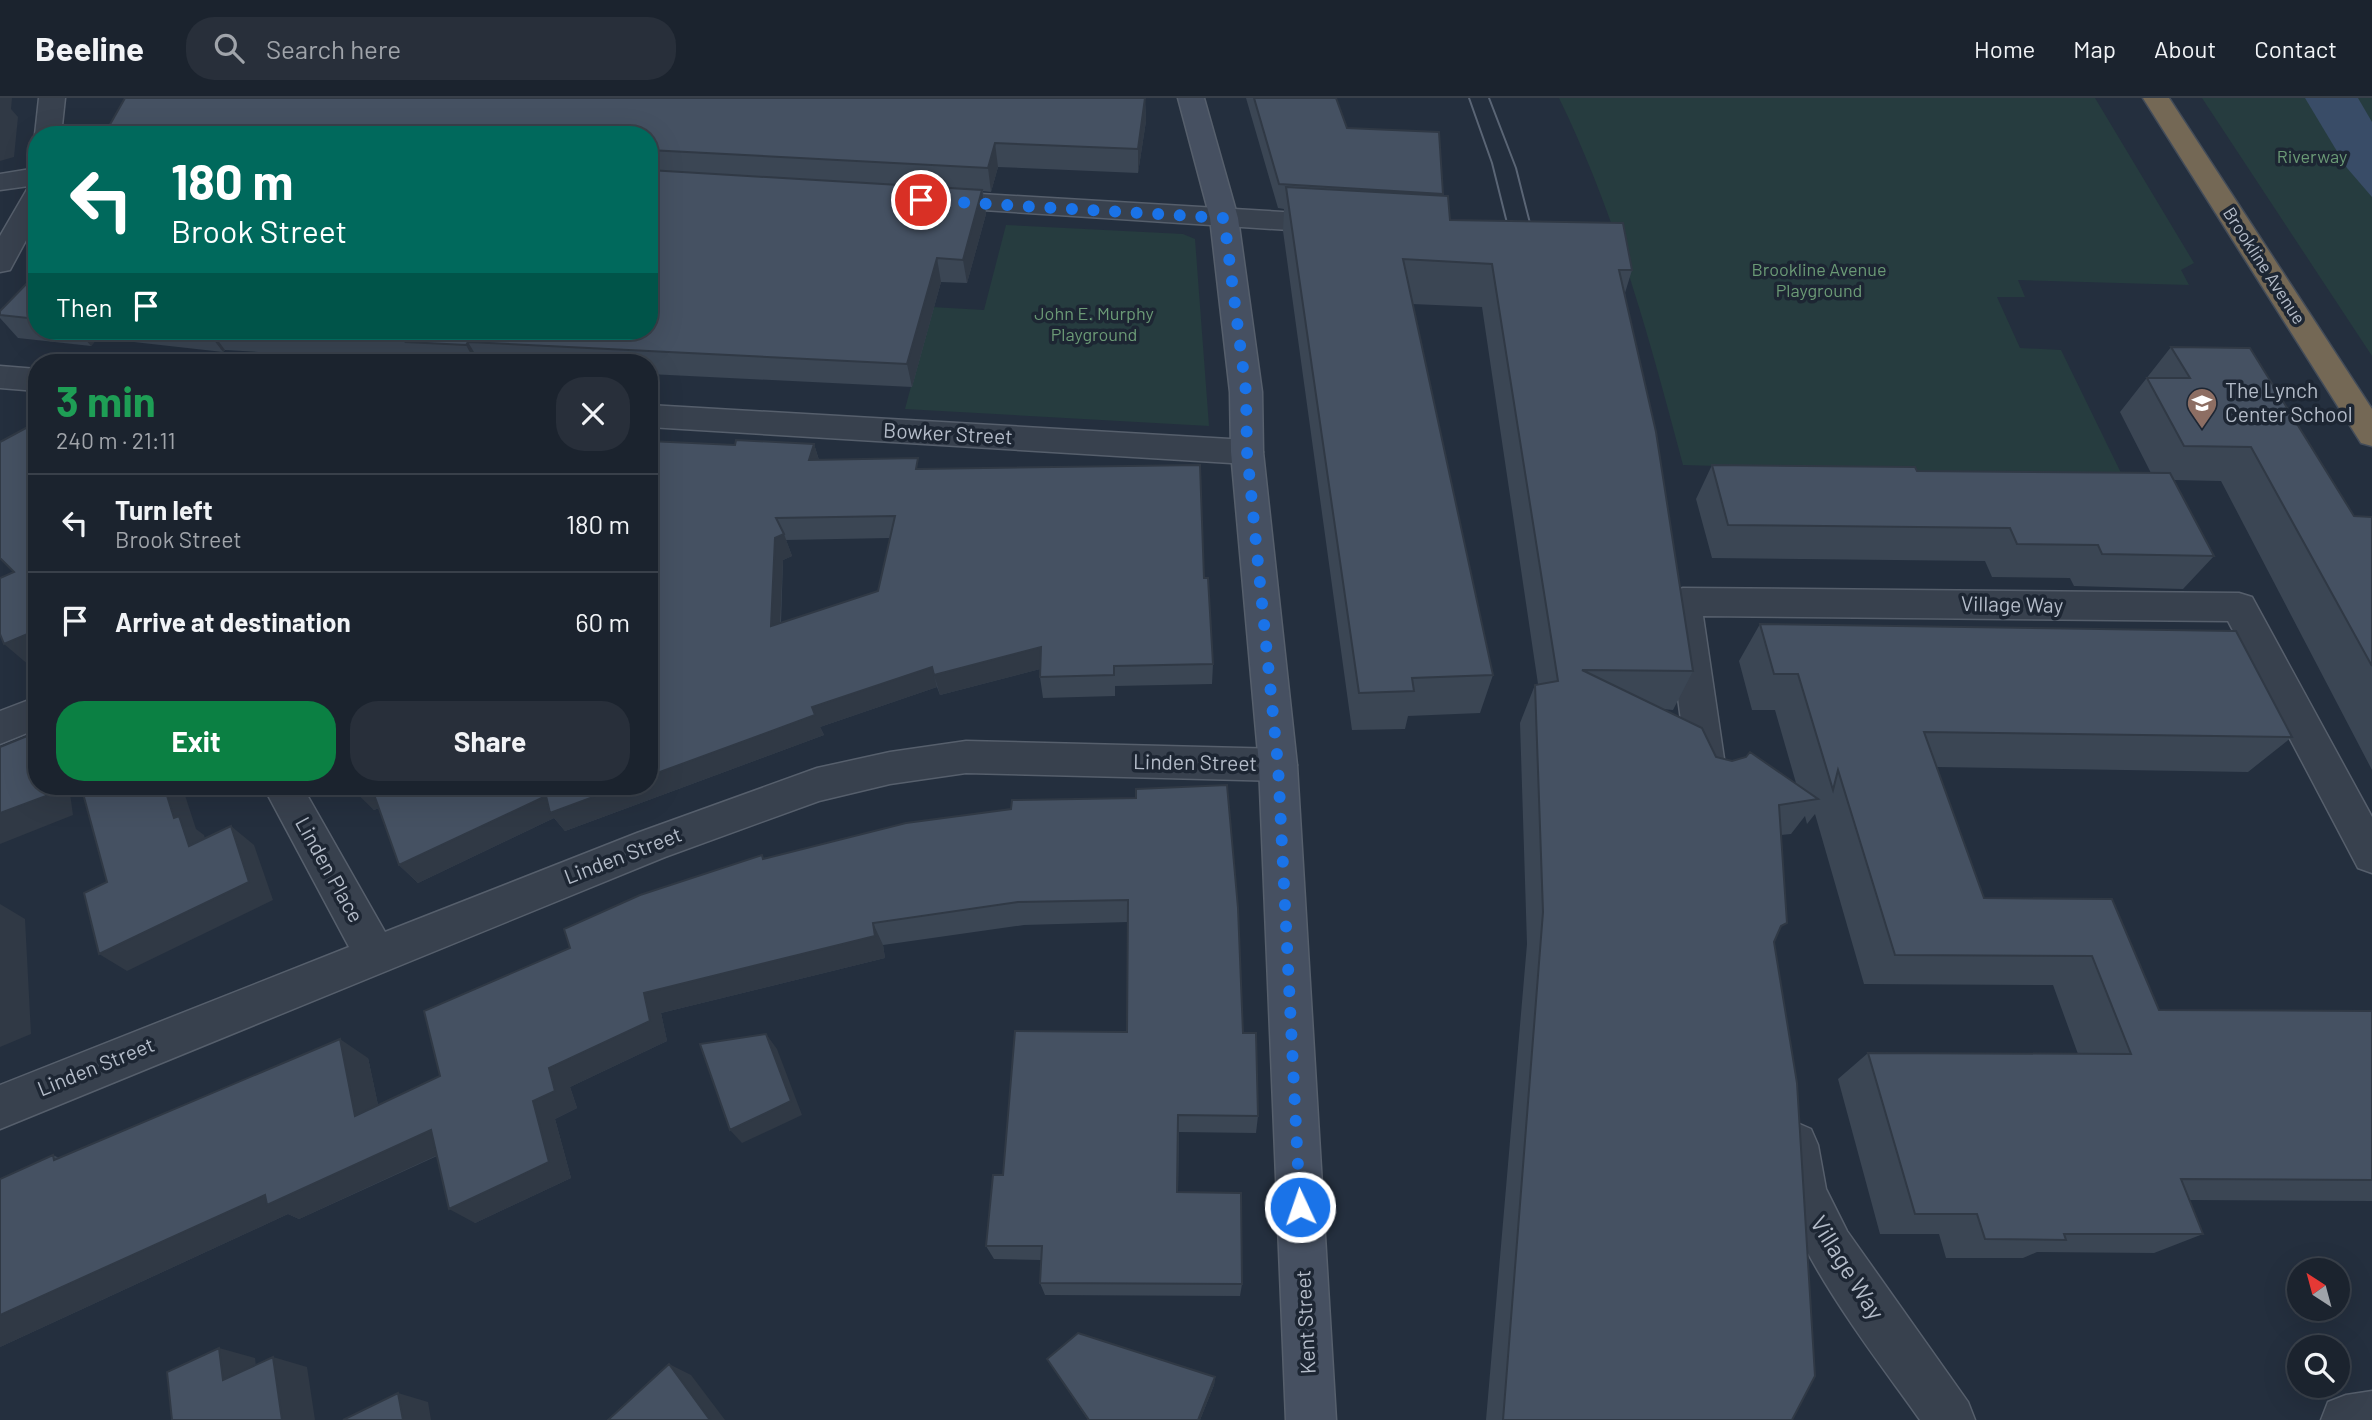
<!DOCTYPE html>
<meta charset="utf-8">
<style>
:root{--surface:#1b232e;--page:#282f3a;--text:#f1f3f6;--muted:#a0a4aa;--line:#39404a;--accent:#0b8043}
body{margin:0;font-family:Barlow,sans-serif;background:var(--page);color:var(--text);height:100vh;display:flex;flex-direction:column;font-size:26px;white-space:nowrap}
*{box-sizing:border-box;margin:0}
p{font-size:23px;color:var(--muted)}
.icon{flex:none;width:38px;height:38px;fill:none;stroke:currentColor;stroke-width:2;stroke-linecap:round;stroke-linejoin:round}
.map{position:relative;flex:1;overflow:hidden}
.details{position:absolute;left:28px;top:256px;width:630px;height:441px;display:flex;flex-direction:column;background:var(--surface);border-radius:28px;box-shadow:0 7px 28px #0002,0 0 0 2px var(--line)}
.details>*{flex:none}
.top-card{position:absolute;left:28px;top:28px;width:630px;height:214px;border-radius:28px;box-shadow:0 7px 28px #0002,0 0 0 2px var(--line);background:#00695c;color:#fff;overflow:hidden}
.needle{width:46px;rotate:324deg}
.buttons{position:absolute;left:2287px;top:1160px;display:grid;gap:14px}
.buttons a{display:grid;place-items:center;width:63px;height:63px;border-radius:50%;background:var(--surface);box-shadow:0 7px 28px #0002,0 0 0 2px var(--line);font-size:35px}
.pin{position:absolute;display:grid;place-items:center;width:60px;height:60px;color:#fff;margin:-30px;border:4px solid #fff;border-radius:50%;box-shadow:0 2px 7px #0007}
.me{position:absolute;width:77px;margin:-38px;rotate:357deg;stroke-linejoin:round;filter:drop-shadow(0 0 5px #0008)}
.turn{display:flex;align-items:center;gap:24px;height:147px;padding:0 28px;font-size:32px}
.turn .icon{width:91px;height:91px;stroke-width:2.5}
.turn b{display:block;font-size:49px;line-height:60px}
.then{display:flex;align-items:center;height:66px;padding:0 28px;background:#0003;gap:14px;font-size:26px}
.round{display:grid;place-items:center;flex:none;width:74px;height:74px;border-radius:28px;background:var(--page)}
.headline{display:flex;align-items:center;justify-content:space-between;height:119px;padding:0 28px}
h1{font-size:42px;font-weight:700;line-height:52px;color:#1e9e55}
.primary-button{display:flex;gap:14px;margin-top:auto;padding:14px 28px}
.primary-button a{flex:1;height:80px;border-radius:28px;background:var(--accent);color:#fff;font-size:28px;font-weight:700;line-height:80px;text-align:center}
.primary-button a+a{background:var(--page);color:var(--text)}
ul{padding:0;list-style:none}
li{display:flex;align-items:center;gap:21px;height:98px;padding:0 28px;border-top:2px solid var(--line)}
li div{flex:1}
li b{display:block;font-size:26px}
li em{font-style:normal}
header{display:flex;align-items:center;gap:42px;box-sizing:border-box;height:98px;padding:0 35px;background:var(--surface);border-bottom:2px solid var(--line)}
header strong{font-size:33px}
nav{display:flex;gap:38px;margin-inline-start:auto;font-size:24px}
.search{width:490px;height:63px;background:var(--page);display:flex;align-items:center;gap:18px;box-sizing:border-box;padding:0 24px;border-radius:28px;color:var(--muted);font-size:26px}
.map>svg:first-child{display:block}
</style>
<header>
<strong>Beeline</strong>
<div class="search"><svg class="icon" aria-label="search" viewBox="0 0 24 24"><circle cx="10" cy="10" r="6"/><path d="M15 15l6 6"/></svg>Search here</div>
<nav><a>Home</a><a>Map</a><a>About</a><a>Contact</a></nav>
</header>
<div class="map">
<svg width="2372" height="1322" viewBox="0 0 2372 1322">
<rect width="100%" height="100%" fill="#242f3e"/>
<!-- green -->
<path fill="#263c3f" d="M 1559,0 L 2095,0 L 2194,165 L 2181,172 L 2189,187 L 2018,182 L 2025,199 L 1997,199 L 2020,250 L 2061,252 L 2123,379 L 1683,367 C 1650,242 1616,117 1559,0 Z
M 2202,0 L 2372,0 L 2372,258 Z
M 1006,127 L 1183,136 L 1195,141 L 1209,328 L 905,311 L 932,209 L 984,212 Z"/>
<!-- water -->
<path fill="#394c67" d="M 2305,0 L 2358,0 L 2372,24 L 2372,99 L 2347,70 Z"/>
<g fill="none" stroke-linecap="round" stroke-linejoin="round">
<!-- street casing -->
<g stroke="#565f6c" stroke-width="3">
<path id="street" d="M 39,0 L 65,0 L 61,37 L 37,37 L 37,40 L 35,37 Z
M 37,70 L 37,122 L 10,172 L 0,174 L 0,138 L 29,88 L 0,92 L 0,76 Z
M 931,93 L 1335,117 L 1345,120 L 1349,126 L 1345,132 L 1335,135 L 921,108 L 917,102 L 921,96 Z
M 0,268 L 37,271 L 37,293 L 0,290 Z
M 649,307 L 1247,342 L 1259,346 L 1263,354 L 1259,362 L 1247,366 L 649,329 Z
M 1683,490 L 2239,495 L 2252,499 L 2372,719 L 2372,775 L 2358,770 L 2228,523 L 1703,518 L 1727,681 L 1722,693 L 1708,697 L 1694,693 L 1689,681 L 1665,504 L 1670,494 Z
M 37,599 L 37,631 L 0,646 L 0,613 Z
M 966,643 L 1278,651 L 1292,656 L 1297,667 L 1292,678 L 1278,683 L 966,675 L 890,686 L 819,703 L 665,759 L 0,1031 L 0,987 L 349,849 L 263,688 L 302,688 L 385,834 L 637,735 L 817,670 L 890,654 Z
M 1795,1024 L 1811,1031 L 1818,1047 L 1826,1091 L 1847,1133 L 1968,1304 L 1975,1322 L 1920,1322 C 1878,1261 1749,1103 1779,1031 Z
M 2372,1293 L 2372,1322 L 2321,1322 L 2328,1304 L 2346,1297 Z"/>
</g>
<!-- secondary casing -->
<g stroke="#565f6c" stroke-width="3">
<path id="secondary" d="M 1178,0 L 1204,0 L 1238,120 L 1262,294 L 1263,354 L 1297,667 L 1336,1322 L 1286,1322 L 1259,667 L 1231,354 L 1230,294 L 1210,120 Z"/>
</g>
<!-- highway casing -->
<g stroke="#434c59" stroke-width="3">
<path id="highway" d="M 2143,0 L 2169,0 L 2372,311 L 2372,348 L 2361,345 Z"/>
</g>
<!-- street -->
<use href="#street" fill="#38414e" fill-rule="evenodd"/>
<!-- secondary -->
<use href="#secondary" fill="#465061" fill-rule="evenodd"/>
<!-- highway -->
<use href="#highway" fill="#746855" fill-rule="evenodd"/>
<!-- tram -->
<path stroke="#5a6575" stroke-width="2" d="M 1469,0 L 1492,65 L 1511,141
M 1489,0 L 1516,70 L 1534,141"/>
</g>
<!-- wall -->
<path fill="#3b4654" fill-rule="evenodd" d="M 1145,0 L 1146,23 L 1138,75 L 998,69 L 991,94 L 983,93 L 986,116 L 967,185 L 941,184 L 912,289 L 649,276 L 649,264 L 418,264 L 417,263 L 225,252 L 223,254 L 98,240 L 91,248 L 18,240 L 0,220 L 0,213 L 37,175 L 37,233 L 649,233 L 649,37 Z
M 1246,0 L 1336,0 L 1347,30 L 1443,96 L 1450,122 L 1632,172 L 1625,195 L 1693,573 L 1673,612 L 1663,611 L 1716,659 L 1796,685 L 1775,612 L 1752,612 L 1739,563 L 1760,526 L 2292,639 L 2248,674 L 1937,669 L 1984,800 L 2112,801 L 2159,912 L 2372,913 L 2372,1103 L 2189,1102 L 2203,1136 L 2154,1155 L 2037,1154 L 2023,1160 L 1946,1160 L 1939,1136 L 1880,1136 L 1838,981 L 1868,955 L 2078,956 L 2053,887 L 1864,886 L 1815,716 L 1807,726 L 1805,718 L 1791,736 L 1781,737 L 1778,835 L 1774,844 L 1792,1322 L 1486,1322 L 1527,846 L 1520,625 L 1535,587 L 1538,586 L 1482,209 L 1412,206 L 1493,577 L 1480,615 L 1408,618 L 1405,631 L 1352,632 L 1283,133 L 1284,111 L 1278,110 Z
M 2171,249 L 2354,418 L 2372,419 L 2372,672 L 2221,383 L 2174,382 L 2214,458 L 2183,491 L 2074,488 L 2070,480 L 1992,479 L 1985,463 L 1712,460 L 1696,401 L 1712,367 L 1917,373 L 2151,375 L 2120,314 Z
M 814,346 L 819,362 L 920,371 L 1204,480 L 1213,566 L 1212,586 L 1115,588 L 1115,598 L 1043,600 L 1040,579 L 1040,571 L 940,597 L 937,589 L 820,629 L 824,637 L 565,733 L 554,720 L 418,785 L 399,767 L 379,710 L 374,712 L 352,688 L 649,688 L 735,347 ZM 890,440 L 878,493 L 781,525 L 783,462 L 792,458 L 786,442 Z
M 1136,700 L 1243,935 L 1258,1018 L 1256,1035 L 1179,1034 L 1178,1094 L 1242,1186 L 1240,1198 L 1045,1197 L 1040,1185 L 1041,1162 L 994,1161 L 986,1148 L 1003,1077 L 1127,934 L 1128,824 L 1024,827 L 883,847 L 885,860 L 661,915 L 667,943 L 570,989 L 577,1010 L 555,1021 L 571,1080 L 475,1125 L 437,1058 L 299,1121 L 288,1116 L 0,1249 L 53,1057 L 59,1060 L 368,960 L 378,1007 L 440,978 L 570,850 L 764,760 Z
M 1047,1261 L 1215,1279 L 1214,1287 L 1200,1322 L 1088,1322 Z"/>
<!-- shaded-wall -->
<path fill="#303945" d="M 0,0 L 12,0 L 11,11 L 18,19 L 14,59 L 0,63 Z
M 1145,0 L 1146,23 L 1138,75 L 1138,51 Z
M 995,45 L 998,69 L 991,94 L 988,70 Z
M 982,92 L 986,116 L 967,185 L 963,162 Z
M 937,160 L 941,184 L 912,289 L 907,266 Z
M 78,233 L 92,233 L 98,240 L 91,248 Z
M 207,233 L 211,233 L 225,252 L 223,254 Z
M 468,244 L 480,264 L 475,264 L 466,247 Z
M 814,346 L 821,369 L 809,362 Z
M 784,436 L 792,458 L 783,462 L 779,549 L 771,528 L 775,440 Z
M 37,532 L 37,565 L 30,568 L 4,546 Z
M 1041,549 L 1044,570 L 940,597 L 934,577 Z
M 932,569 L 937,589 L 820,629 L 824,637 L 565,733 L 554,720 L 418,785 L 399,767 L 546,698 L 623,688 L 649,688 L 649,678 L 812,609 Z
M 45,688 L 69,688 L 73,717 L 0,746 L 0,715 Z
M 164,688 L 182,688 L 196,731 L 204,737 L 213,767 L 189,748 L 174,720 Z
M 367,688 L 371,688 L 389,706 L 374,712 L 354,693 Z
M 231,728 L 254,747 L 273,802 L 127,873 L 99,856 Z
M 0,806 L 25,821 L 31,936 L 0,949 Z
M 873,825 L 883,847 L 885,860 L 661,915 L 667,943 L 570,989 L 577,1010 L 555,1021 L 571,1080 L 475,1125 L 449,1111 L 549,970 L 644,895 Z
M 766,936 L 777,951 L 802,1017 L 742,1045 L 730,1032 Z
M 340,941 L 368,960 L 384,1035 L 355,1018 Z
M 431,1032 L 457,1048 L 299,1121 L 288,1116 L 0,1249 L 0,1217 L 265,1097 Z
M 219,1250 L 255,1260 L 259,1291 L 223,1282 Z
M 273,1259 L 307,1269 L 315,1322 L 282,1322 Z
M 669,1266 L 691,1277 L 725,1322 L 710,1322 Z
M 1215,1279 L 1214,1287 L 1200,1322 L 1198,1322 Z
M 398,1295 L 428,1304 L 431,1322 L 403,1322 Z"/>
<!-- building -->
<path fill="#455162" stroke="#303945" stroke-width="2" fill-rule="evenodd" d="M 125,0 L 1145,0 L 1138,51 L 995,45 L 988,70 L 649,52 L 649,37 L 104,37 Z
M 1254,0 L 1336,0 L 1347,30 L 1439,34 L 1443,96 L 1279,86 Z
M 649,72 L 982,92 L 963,162 L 937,160 L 907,266 L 468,244 L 466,247 L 406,244 L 408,240 L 287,233 L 649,233 Z
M 1286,89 L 1448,98 L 1450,122 L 1623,125 L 1632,172 L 1619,172 L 1656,334 L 1693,573 L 1582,572 L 1702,630 L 1716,659 L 1732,663 L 1746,659 L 1750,654 L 1818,701 L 1779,707 L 1787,825 L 1781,828 L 1774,844 L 1797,985 L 1815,1278 L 1792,1322 L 1503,1322 L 1543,814 L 1535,587 L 1558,583 L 1492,166 L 1403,161 L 1493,577 L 1412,580 L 1414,593 L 1359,595 Z
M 37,175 L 37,221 L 0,217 L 0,213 Z
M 2171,249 L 2250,250 L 2354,418 L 2372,419 L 2372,568 L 2251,349 L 2184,348 L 2147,280 L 2190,280 Z
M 37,324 L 37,532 L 4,546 L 0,536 L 0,480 L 14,474 L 0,460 L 0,344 Z
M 736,342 L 814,346 L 809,362 L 918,360 L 916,371 L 1200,367 L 1204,480 L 1208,480 L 1213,566 L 1114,568 L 1114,577 L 1040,579 L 1041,549 L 934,577 L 932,569 L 812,609 L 815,617 L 649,678 L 649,343 L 735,347 ZM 895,418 L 878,493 L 771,528 L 775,440 L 784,436 L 776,420 Z
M 1712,367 L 1915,369 L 1917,373 L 2170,375 L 2214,458 L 2102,456 L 2098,447 L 2017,446 L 2010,430 L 1728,427 Z
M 1760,526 L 2236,533 L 2292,639 L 1924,634 L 1984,800 L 2112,801 L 2159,912 L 2372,913 L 2372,1082 L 2181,1081 L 2203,1136 L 2064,1136 L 2066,1142 L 1985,1141 L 1977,1116 L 1915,1116 L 1868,955 L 2131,956 L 2092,858 L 1895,857 L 1838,672 L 1833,692 L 1798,576 L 1774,576 Z
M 37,634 L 37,688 L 45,688 L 46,698 L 0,715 L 0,649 Z
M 1227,687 L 1238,810 L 1243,935 L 1256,935 L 1258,1018 L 1178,1017 L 1177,1094 L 1241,1095 L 1242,1186 L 1040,1185 L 1042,1148 L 986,1148 L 993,1077 L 1003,1077 L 1015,933 L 1127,934 L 1128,802 L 1018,804 L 873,825 L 875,838 L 644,895 L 650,923 L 549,970 L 555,993 L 533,1003 L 549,1064 L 449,1111 L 431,1032 L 267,1107 L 265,1097 L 0,1217 L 0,1081 L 53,1057 L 54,1062 L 340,941 L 355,1018 L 440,978 L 424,913 L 570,850 L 564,831 L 640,797 L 762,757 L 763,761 L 906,725 L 1011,711 L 1012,702 L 1136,700 L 1136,691 Z
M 81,688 L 164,688 L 174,720 L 179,718 L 189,748 L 231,728 L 249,784 L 99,856 L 84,795 L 107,784 Z
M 352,688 L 367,688 L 354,693 Z
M 371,688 L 623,688 L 550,715 L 546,698 L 399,767 Z
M 766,936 L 791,1003 L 730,1032 L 700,946 Z
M 1078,1235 L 1215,1279 L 1198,1322 L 1089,1322 L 1047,1261 Z
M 219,1250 L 223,1282 L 273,1259 L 282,1322 L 172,1322 L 167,1274 Z
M 669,1266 L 710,1322 L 608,1322 Z
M 398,1295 L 403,1322 L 343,1322 Z"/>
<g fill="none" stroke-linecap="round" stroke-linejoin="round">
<!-- route -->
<path stroke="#1a73e8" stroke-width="12" stroke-dasharray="0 21.6" d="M 921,102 L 1224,120 L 1246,294 L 1247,354 L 1278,667 L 1300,1109"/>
</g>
<!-- icons -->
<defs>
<g id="school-pin" transform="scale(1.575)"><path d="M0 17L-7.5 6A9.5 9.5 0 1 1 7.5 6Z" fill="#8d6e63" stroke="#1d2633"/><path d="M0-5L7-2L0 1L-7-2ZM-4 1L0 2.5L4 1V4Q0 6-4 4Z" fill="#fff"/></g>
</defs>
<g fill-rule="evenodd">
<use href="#school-pin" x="2202" y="305"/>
</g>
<g text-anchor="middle" stroke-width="7" stroke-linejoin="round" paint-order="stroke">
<!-- far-park labels -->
<g font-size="18" fill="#6b9a76" stroke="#1d2633">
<text x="2312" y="65">Riverway</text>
<text x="1819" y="178">Brookline Avenue<tspan x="1819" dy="21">Playground</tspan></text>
<text x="1094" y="222">John E. Murphy<tspan x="1094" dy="21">Playground</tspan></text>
</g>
<!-- far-street labels -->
<g font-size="18" fill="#b4bcc9" stroke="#1d2633">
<text transform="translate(2264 168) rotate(57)" y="6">Brookline Avenue</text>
</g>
<!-- poi labels -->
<g font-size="21" fill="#b4bcc9" stroke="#1d2633" text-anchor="start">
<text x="2225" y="300">The Lynch<tspan x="2225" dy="24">Center School</tspan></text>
</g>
<!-- street labels -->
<g font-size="21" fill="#b4bcc9" stroke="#1d2633">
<text transform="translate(948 336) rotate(3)" y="7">Bowker Street</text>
<text transform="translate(2012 507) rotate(1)" y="7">Village Way</text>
<text transform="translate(1195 665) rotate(1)" y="7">Linden Street</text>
<text transform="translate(623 758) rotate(-21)" y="7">Linden Street</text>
<text transform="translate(329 772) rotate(61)" y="7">Linden Place</text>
<text transform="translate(96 969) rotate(-22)" y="7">Linden Street</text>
<text transform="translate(1306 1224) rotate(-93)" y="7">Kent Street</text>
</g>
<!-- near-street labels -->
<g font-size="24" fill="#b4bcc9" stroke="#1d2633">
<text transform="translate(1847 1170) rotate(58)" y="8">Village Way</text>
</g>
</g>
</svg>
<div class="buttons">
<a><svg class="needle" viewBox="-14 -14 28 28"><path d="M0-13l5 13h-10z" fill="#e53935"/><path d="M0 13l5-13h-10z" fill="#a0a4aa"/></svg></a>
<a><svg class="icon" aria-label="search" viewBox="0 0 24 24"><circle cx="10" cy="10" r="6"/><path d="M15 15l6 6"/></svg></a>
</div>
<div class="pin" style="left:921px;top:102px;background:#d93025"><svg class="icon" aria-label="arrive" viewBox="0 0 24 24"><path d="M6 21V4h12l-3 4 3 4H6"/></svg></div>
<svg class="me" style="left:1300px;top:1109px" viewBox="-20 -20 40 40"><circle r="17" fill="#1a73e8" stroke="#fff" stroke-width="3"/><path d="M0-11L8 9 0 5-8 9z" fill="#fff"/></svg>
<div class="top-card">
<div class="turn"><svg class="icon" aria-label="left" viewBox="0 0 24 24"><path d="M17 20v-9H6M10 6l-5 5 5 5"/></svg><div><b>180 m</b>Brook Street</div></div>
<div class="then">Then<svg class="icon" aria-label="arrive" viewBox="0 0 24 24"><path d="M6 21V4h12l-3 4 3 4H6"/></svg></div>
</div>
<section class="details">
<div class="headline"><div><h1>3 min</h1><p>240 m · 21:11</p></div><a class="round"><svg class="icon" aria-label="close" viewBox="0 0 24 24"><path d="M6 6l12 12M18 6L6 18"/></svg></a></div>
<ul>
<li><svg class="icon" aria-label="left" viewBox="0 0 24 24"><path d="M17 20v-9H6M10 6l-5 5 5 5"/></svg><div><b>Turn left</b><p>Brook Street</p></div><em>180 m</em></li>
<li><svg class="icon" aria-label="arrive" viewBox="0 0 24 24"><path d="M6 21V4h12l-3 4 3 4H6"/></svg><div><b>Arrive at destination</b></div><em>60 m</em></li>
</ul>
<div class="primary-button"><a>Exit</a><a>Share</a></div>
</section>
</div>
